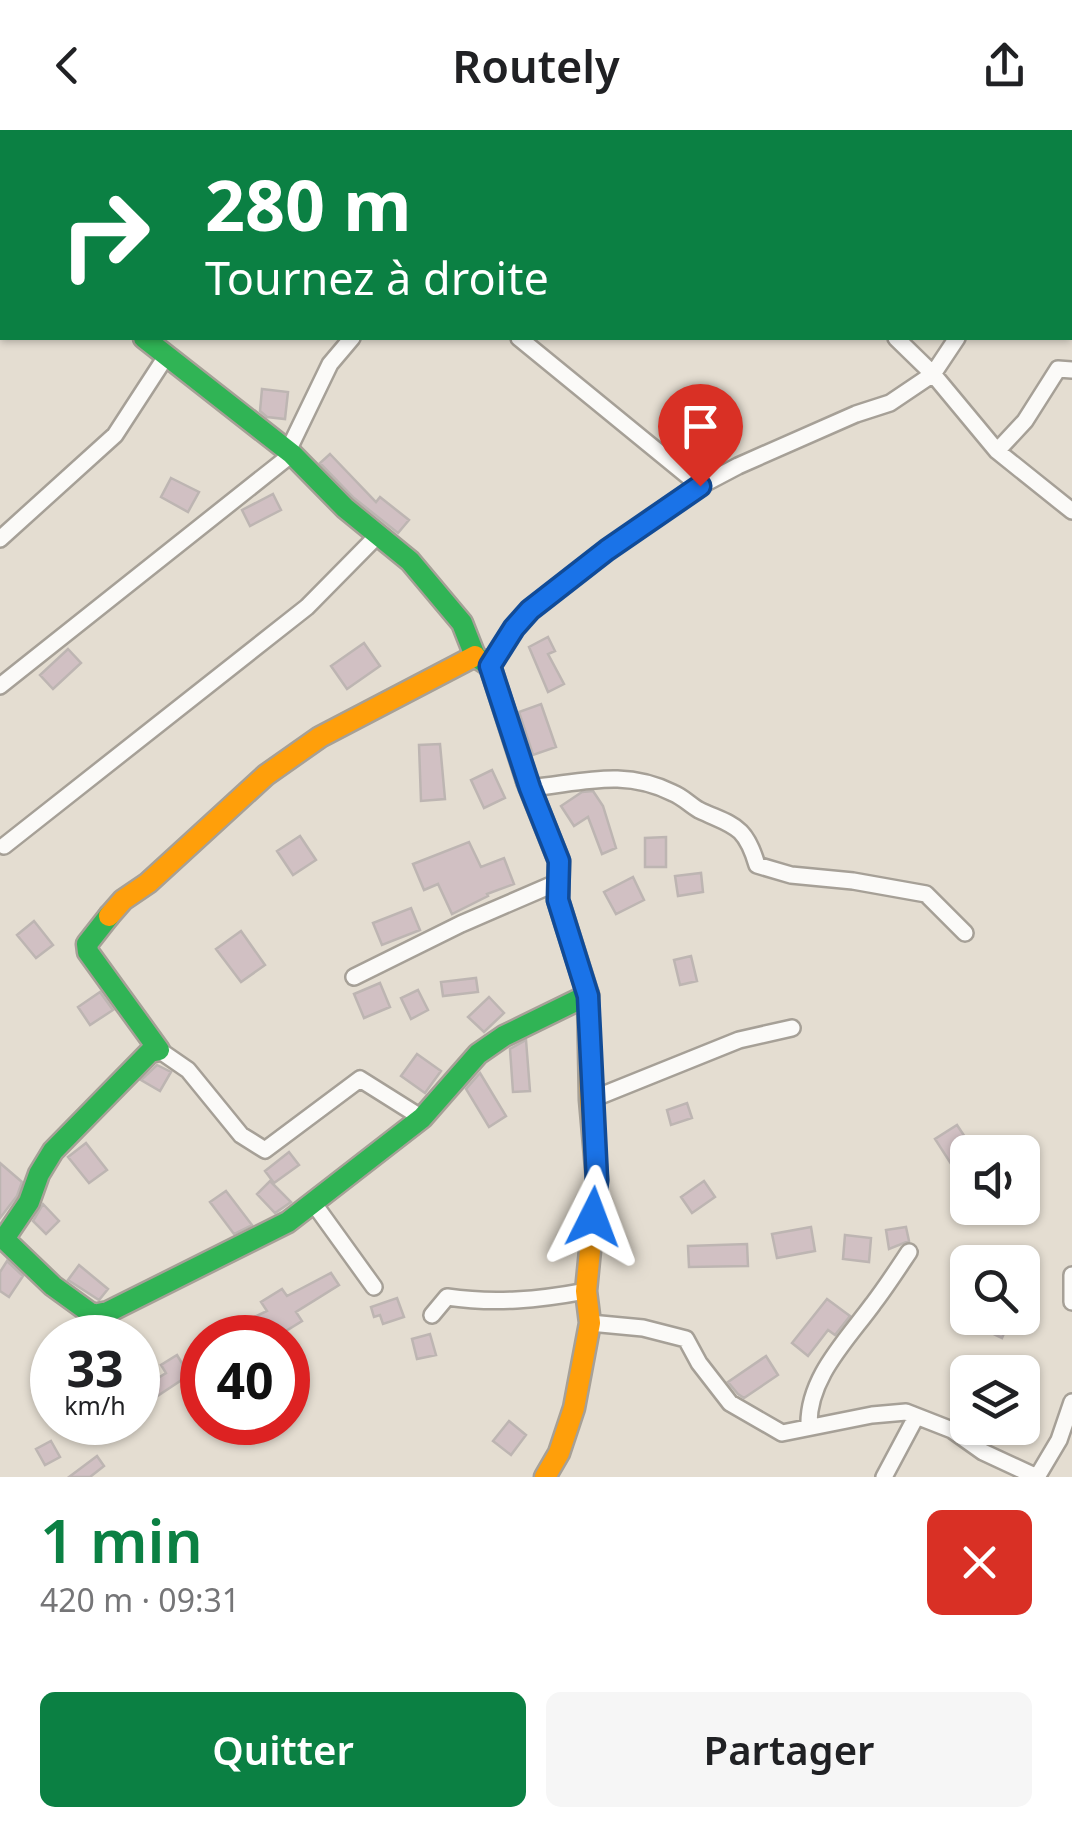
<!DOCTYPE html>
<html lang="fr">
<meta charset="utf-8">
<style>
:root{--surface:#fff;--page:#f6f6f6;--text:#202124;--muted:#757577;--accent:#0b8043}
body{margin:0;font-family:"Noto Sans",sans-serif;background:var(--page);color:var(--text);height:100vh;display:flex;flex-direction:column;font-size:38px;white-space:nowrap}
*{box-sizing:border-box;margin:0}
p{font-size:32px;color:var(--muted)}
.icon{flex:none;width:55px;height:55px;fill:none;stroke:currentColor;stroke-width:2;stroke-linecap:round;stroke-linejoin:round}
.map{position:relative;height:1347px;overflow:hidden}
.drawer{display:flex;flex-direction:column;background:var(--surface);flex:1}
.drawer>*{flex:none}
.banner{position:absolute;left:0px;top:0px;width:1072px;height:210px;box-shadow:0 2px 8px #0004;background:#0b8043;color:#fff;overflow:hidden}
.tools{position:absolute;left:950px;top:1005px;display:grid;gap:20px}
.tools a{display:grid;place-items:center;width:90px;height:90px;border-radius:15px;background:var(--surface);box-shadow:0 2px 8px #0004;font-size:50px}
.speed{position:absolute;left:30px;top:1185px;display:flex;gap:20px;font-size:50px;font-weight:700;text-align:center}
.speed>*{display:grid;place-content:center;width:130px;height:130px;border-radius:50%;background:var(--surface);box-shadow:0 2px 8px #0004;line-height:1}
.speed small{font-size:25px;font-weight:400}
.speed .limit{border:15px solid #d22;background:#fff;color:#111}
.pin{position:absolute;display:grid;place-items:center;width:85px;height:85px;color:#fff;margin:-102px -42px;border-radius:50% 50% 50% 0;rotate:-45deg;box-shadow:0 0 10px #0007}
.pin .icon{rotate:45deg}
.me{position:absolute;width:110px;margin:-55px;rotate:3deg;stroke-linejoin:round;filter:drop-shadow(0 0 8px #0008)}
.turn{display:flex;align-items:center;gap:35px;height:210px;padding:0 40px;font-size:45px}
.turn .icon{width:130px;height:130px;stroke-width:2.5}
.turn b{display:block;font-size:70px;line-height:85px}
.round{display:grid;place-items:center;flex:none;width:105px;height:105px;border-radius:15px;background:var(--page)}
.headline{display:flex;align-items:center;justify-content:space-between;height:170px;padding:0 40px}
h1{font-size:60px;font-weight:600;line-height:75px;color:var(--accent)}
.action{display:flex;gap:20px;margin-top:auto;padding:20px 40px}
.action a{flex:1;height:115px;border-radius:15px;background:var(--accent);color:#fff;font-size:40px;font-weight:600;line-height:115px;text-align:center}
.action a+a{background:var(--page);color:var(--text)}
header{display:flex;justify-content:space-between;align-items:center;height:130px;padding:0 40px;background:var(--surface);font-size:45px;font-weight:600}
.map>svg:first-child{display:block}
</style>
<header><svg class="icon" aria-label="back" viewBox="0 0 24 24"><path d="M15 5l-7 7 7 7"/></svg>Routely<svg class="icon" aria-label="share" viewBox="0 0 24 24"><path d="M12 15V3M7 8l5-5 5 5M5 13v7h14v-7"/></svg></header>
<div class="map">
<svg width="1072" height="1347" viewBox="0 0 1072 1347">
<rect width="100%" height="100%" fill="#e4ddd1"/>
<!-- building -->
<path fill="#d1c0c3" stroke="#bdb5b2" stroke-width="2.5" d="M 262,259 L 288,262 L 285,289 L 267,287 L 260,281 Z
M 330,324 L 376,372 L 380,367 L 409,390 L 398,403 L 354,368 L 320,333 Z
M 171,348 L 199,362 L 188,382 L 161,367 Z
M 273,364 L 281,380 L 250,396 L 242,380 Z
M 548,507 L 555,521 L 548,524 L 564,554 L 548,562 L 529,517 Z
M 364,513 L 380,536 L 347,559 L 331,536 Z
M 68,519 L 81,533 L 53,559 L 40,545 Z
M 541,574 L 556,617 L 533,625 L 519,582 Z
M 440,614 L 445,669 L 421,671 L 419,615 Z
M 492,640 L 505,668 L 484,678 L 471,650 Z
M 593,661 L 603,676 L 616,718 L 602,724 L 588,687 L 574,696 L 561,676 L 582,662 Z
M 300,706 L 316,730 L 293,745 L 277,721 Z
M 666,707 L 666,737 L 645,737 L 645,708 Z
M 469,712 L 481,737 L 504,728 L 514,754 L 487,764 L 488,766 L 452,784 L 438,754 L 424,760 L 413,734 Z
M 701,743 L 703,762 L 678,766 L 675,746 Z
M 633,747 L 644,770 L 616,784 L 604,762 Z
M 411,778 L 420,800 L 382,815 L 373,793 Z
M 34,791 L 53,815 L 36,828 L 17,805 Z
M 241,801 L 265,835 L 241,852 L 216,819 Z
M 691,826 L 697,851 L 680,855 L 674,830 Z
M 476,848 L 478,862 L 443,866 L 441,852 Z
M 380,853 L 390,877 L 364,888 L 354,864 Z
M 418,860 L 428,880 L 411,889 L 401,868 Z
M 100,862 L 113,880 L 90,895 L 78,877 Z
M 489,867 L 504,883 L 484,902 L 468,887 Z
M 526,910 L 530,961 L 513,962 L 510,919 Z
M 417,924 L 441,941 L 425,963 L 401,946 Z
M 157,935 L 171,942 L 160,961 L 141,950 Z
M 480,943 L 506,986 L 489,997 L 466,959 Z
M 687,973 L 692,988 L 671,995 L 667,980 Z
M 957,995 L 975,1022 L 968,1022 L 968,1031 L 955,1040 L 935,1009 Z
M 86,1013 L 107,1040 L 89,1053 L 68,1027 Z
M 289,1022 L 299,1035 L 274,1053 L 265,1041 Z
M 0,1033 L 22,1052 L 17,1066 L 0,1088 Z
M 270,1051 L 291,1072 L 275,1083 L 257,1064 Z
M 704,1051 L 715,1067 L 692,1083 L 681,1067 Z
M 226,1061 L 252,1095 L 234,1104 L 210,1072 Z
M 43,1074 L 59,1091 L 46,1104 L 33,1091 Z
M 811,1097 L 815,1121 L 777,1128 L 772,1104 Z
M 906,1097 L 909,1111 L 889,1119 L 886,1100 Z
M 845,1105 L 871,1108 L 869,1132 L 843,1129 Z
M 747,1114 L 748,1136 L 689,1137 L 688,1116 Z
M 7,1131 L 23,1146 L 9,1167 L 0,1161 L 0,1142 Z
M 79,1135 L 108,1159 L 99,1170 L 68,1150 Z
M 331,1143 L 339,1155 L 296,1182 L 302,1191 L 281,1204 L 276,1195 L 249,1208 L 209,1208 L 267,1181 L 261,1172 L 282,1159 L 287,1166 Z
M 397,1168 L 404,1187 L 383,1194 L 380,1185 L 374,1187 L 371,1177 Z
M 827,1169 L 850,1186 L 835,1205 L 828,1200 L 808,1226 L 792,1213 Z
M 984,1188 L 1000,1188 L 1009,1192 L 1002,1208 L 979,1197 Z
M 430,1204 L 436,1225 L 417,1229 L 412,1209 Z
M 177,1225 L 189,1245 L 138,1279 L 138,1243 L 145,1256 L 166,1243 L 161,1235 Z
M 766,1226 L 778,1245 L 744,1268 L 738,1264 L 728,1252 Z
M 509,1291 L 526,1305 L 511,1325 L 493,1311 Z
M 51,1311 L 60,1327 L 45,1335 L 36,1319 Z
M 97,1326 L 104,1336 L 90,1347 L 69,1347 Z"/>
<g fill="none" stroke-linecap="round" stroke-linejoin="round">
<!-- street casing -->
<g stroke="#a6a097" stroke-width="20">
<path id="street" d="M 841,2 L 841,0
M 950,2 L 951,0
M 519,208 L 700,356
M 896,208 L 933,244 L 997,321 L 1072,381
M 997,321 L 1025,291 L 1058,239 L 1072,240
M 287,323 L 330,234 L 352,208
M 0,409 L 115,305 L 167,225
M 490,536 L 514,498 L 530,480 L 607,421 L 700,356 L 738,336 L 856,284 L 890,273 L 933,244 L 957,208
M 0,556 L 292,324
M 529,658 C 582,653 623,638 673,663 C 683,667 690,675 699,680 C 733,696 745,694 757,735 L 791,745 L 853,751 L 926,764 L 965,803
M 4,716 L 307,477 L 379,404
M 354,847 L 461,794 L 556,753
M 159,920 L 188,940 L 241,1005 L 265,1020 L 360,949 L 422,988
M 590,970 L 739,910 L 792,898
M 312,1071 L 374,1157
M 1072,1145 L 1072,1172
M 432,1185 L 447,1167 C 495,1174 538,1170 586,1161
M 590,1193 L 643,1198 L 686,1209 L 699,1233 L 730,1273 L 782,1303 L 872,1285 L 906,1282 L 952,1300 L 983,1322 L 1037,1347
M 809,1297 C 807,1249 846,1211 873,1174 C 886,1157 897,1140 909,1122
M 884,1347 L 916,1287
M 1037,1347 L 1059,1310 L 1072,1272"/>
</g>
<!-- fast casing -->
<g stroke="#a6a097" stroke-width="25">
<path id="fast" d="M 144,208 L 292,324 L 345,378 L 410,431 L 462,493 L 475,526 L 490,536 L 527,651
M 109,786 L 87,814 L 88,822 L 159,920 L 150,922 L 53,1021 L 39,1044 L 29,1072 L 4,1109 L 53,1156 L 93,1185 L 108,1182 L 288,1092 L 422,988 L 478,924 L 504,906 L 588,865"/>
</g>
<!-- slow casing -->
<g stroke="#a6a097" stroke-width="25">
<path id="slow" d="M 0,105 L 2,106
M 527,651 L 559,731 L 558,770 L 588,865 L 590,970 L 597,1050 L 586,1161 L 590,1193 L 574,1278 L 559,1323 L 545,1347
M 109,786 L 123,770 L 148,753 L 266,645 L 320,607 L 475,526"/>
</g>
<!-- street -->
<use href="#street" stroke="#fbfaf8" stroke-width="15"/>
<!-- fast -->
<use href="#fast" stroke="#30b455" stroke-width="20"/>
<!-- slow -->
<use href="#slow" stroke="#ff9f0a" stroke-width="20"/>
</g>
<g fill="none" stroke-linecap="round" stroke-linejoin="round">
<!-- route casing -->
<g stroke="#114b97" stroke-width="25">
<path id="route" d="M 593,1087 L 597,1050 L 588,866 L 558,770 L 559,731 L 530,658 L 490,536 L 514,498 L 530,480 L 607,420 L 700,356"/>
</g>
<!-- route -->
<use href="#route" stroke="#1a73e8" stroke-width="18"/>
</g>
</svg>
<div class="tools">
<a><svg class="icon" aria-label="sound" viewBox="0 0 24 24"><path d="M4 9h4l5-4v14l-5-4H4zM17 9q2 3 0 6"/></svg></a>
<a><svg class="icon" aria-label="search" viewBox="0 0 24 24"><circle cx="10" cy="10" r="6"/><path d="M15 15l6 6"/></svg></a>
<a><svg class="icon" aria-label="layers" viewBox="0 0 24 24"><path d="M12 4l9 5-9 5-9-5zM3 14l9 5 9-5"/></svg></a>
</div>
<div class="speed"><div>33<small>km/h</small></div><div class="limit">40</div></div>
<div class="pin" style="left:700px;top:356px;background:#d93025"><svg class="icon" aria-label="arrive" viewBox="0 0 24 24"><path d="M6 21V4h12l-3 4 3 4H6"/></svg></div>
<svg class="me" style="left:593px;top:1087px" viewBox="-20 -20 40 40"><path d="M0-17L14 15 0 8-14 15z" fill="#1a73e8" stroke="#fff" stroke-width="4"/></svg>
<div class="banner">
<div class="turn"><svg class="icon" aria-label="right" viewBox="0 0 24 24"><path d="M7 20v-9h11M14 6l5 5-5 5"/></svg><div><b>280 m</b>Tournez à droite</div></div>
</div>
</div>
<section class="drawer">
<div class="headline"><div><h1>1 min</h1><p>420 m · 09:31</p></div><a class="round" style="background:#d93025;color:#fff"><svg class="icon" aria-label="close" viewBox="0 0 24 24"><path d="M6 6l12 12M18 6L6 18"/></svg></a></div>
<div class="action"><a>Quitter</a><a>Partager</a></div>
</section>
